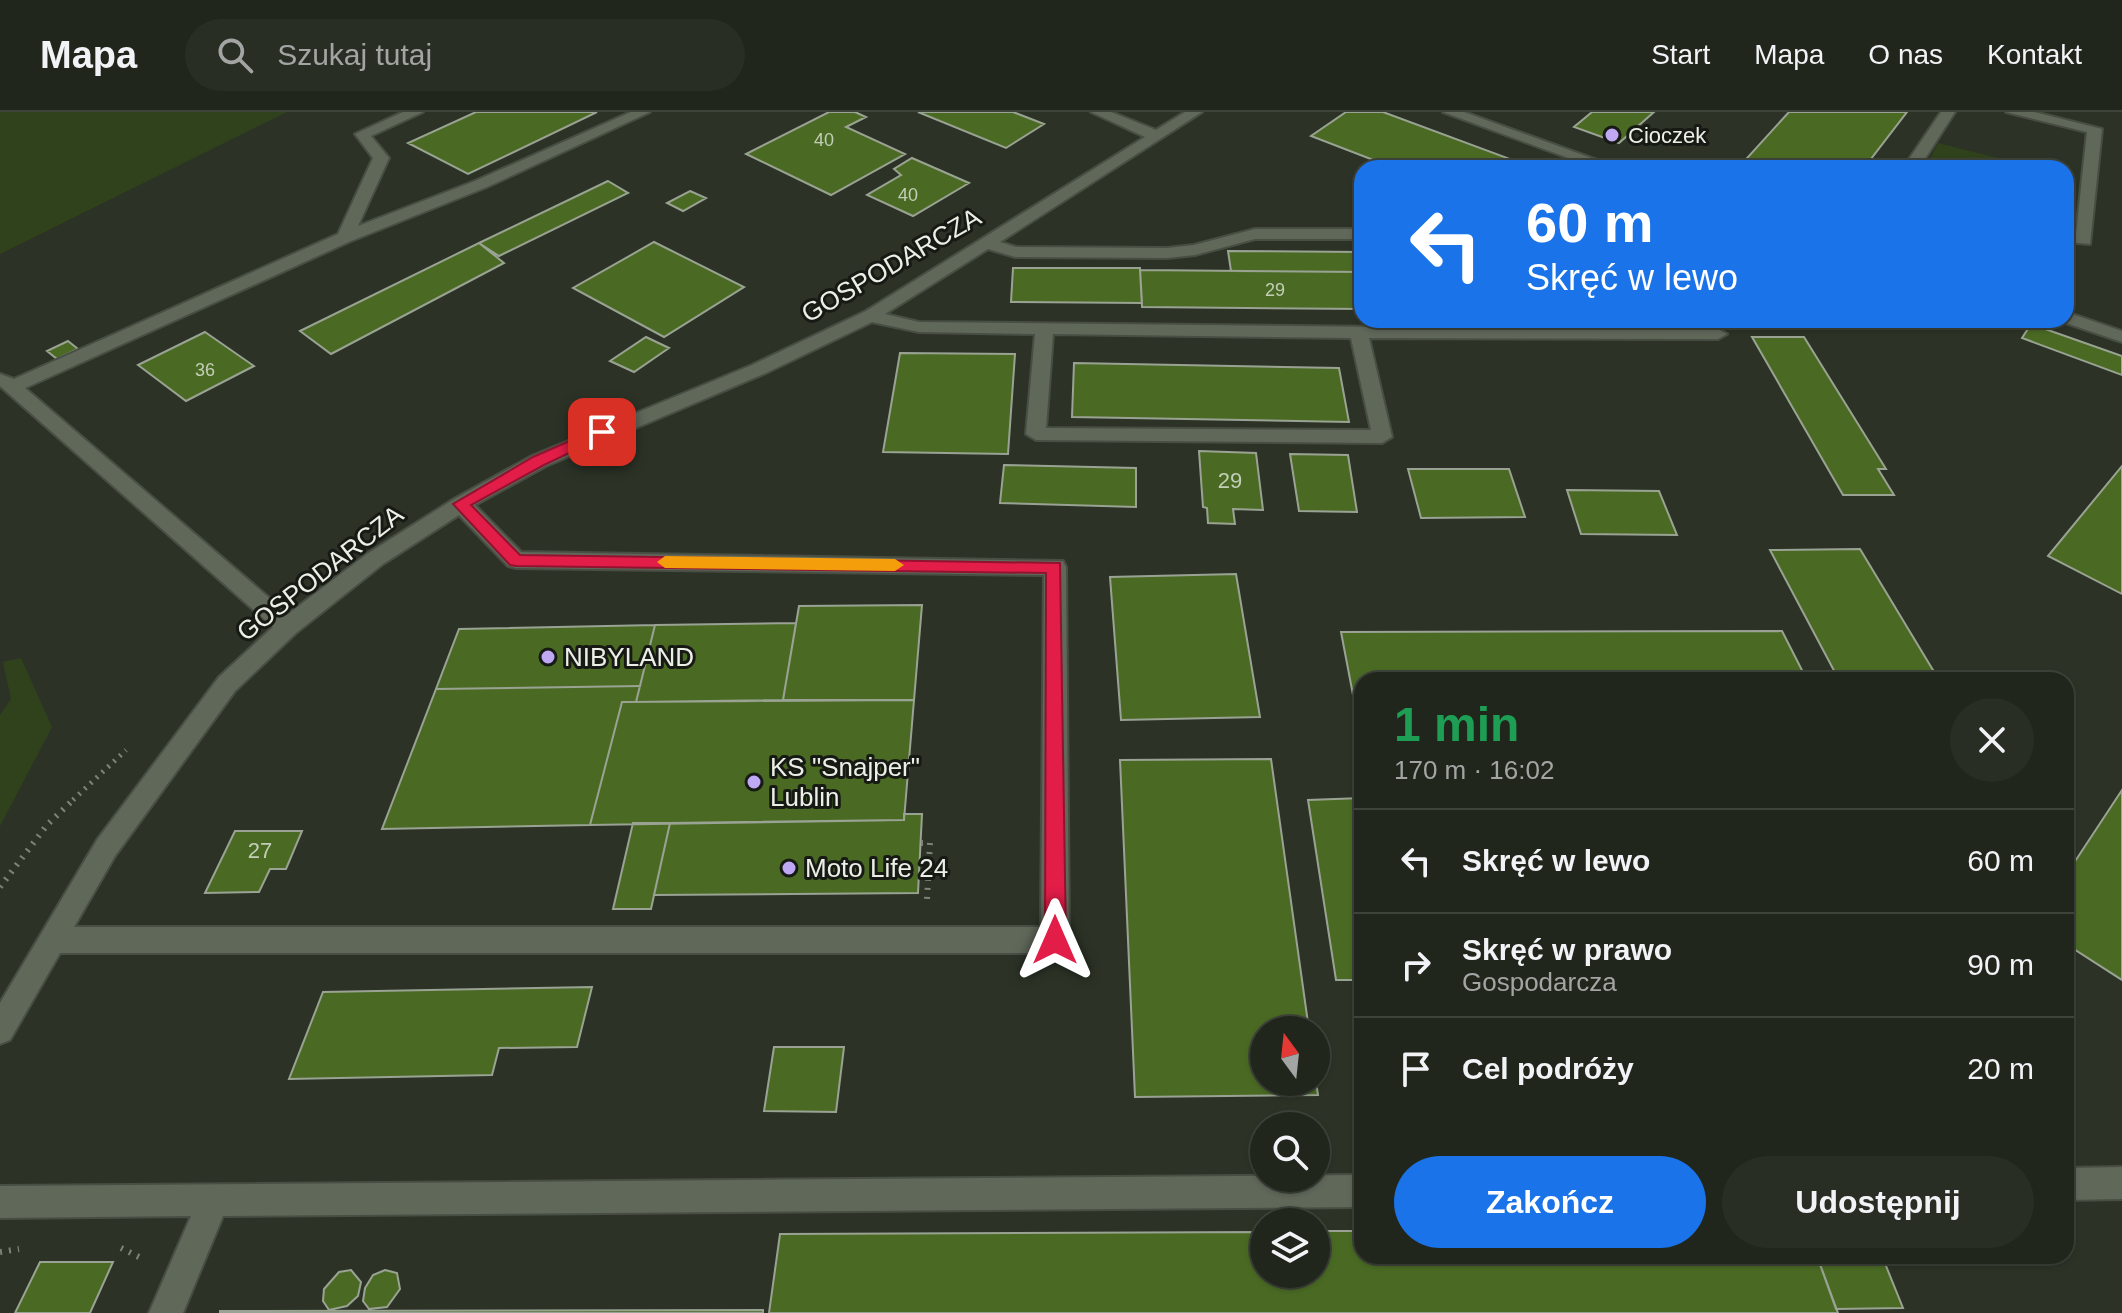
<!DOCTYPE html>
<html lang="pl">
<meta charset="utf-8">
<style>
:root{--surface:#21261c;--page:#292e25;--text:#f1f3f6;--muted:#a2a5a3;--line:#3e433b;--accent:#1a73e8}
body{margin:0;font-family:Helvetica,sans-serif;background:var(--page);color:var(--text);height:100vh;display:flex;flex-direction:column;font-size:30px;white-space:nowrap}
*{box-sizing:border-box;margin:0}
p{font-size:26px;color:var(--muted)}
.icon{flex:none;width:44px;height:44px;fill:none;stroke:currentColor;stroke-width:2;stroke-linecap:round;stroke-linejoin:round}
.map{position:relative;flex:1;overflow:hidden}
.side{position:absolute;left:1354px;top:560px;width:720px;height:592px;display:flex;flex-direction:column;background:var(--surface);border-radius:24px;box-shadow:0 2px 6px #0004,0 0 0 2px var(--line)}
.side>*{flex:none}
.top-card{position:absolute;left:1354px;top:48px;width:720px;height:168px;border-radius:24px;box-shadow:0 2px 6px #0004,0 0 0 2px var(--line);background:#1a73e8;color:#fff;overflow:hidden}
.needle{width:52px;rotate:345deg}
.controls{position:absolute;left:1250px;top:904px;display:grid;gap:16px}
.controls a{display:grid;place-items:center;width:80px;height:80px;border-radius:50%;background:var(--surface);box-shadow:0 2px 6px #0004,0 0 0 2px var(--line);font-size:40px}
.pin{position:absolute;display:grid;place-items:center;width:68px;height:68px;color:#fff;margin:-34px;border-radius:16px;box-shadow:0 4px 12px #0006}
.me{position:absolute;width:88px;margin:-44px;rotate:0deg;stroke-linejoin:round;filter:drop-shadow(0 0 6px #0008)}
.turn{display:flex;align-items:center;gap:28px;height:168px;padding:0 40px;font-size:36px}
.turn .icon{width:104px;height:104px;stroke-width:2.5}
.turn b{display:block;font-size:56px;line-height:68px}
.round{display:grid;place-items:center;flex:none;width:84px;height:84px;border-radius:42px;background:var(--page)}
.summary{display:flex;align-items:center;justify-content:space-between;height:136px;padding:0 40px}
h1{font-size:48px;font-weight:700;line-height:60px;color:#1e9e55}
.cta{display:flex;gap:16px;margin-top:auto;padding:16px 40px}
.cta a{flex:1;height:92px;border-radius:48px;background:var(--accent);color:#fff;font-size:32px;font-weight:700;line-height:92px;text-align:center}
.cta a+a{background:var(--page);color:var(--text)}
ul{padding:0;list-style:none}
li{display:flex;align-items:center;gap:24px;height:104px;padding:0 40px;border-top:2px solid var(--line)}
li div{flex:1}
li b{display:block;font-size:30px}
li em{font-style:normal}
header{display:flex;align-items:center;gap:48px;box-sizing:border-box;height:112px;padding:0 40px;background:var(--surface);border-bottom:2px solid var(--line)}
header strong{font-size:38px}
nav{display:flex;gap:44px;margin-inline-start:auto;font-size:28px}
.search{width:560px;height:72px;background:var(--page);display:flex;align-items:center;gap:20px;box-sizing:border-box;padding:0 28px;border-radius:44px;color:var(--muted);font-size:30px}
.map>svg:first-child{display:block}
</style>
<header>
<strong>Mapa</strong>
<div class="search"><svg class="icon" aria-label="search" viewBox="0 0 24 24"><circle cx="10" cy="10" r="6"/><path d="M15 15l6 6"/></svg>Szukaj tutaj</div>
<nav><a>Start</a><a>Mapa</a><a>O nas</a><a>Kontakt</a></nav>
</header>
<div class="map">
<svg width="2122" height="1201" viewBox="0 0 2122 1201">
<rect width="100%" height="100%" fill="#2c3326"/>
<!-- green -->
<path fill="#30421b" d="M 0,0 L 287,0 L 0,142 Z
M 1938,31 L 2037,56 L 1926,55 Z
M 21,546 L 52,615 L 0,714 L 0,603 L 11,587 L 3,550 Z"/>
<!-- building -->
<path fill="#4a6a24" stroke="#9aa393" stroke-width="2" d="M 476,0 L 597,0 L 468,62 L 408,31 Z
M 829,0 L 855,0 L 866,5 L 846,15 L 905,42 L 831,83 L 746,42 Z
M 918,0 L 1013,0 L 1044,12 L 1006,36 Z
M 1346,0 L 1383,0 L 1534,56 L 1394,56 L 1311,24 Z
M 1592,0 L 1654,0 L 1619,31 L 1574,15 Z
M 1789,0 L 1907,0 L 1864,56 L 1738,56 Z
M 912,46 L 969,71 L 913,104 L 867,83 L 901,63 L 894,57 Z
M 608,69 L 628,81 L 499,144 L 479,131 Z
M 690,79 L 706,86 L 683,99 L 667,91 Z
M 654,130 L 744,175 L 664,225 L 573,176 Z
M 479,131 L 504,151 L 331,242 L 300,219 Z
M 1228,139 L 1362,140 L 1362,160 L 1231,159 Z
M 1013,156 L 1140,156 L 1142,191 L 1011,190 Z
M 1140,158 L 1362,160 L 1362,197 L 1142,195 Z
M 2031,212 L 2122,244 L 2122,263 L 2022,226 Z
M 205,220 L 254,254 L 186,289 L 138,253 Z
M 646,225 L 669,236 L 634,260 L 610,249 Z
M 1752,225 L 1804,225 L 1886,357 L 1878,357 L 1894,383 L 1843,383 Z
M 68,229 L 78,237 L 57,247 L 47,239 Z
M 900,241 L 1015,242 L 1008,342 L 883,340 Z
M 1074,251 L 1339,256 L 1349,310 L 1072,305 Z
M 1199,339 L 1256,341 L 1263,398 L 1233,397 L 1235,412 L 1208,411 L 1207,396 L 1203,395 Z
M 1290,342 L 1348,343 L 1357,400 L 1299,399 Z
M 1004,353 L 1136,356 L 1136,395 L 1000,391 Z
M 2122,354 L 2122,482 L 2048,444 Z
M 1408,357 L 1509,357 L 1525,405 L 1421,406 Z
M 1567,378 L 1659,379 L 1677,423 L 1581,422 Z
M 1860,437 L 1939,568 L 1839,568 L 1770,438 Z
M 1236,462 L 1260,605 L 1121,608 L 1110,465 Z
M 922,493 L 914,588 L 783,588 L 799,494 Z
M 796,511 L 783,588 L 636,590 L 655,513 Z
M 655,513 L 640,574 L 436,577 L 459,517 Z
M 1782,519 L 1807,568 L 1362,568 L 1362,630 L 1341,520 Z
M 640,574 L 636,590 L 622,590 L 590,713 L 382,717 L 436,577 Z
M 914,588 L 904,708 L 590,713 L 622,590 Z
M 1271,647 L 1309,918 L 1264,918 L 1264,970 L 1316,970 L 1318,983 L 1135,985 L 1120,648 Z
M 2122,678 L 2122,868 L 2066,832 L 2066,763 Z
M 1362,686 L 1362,868 L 1336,868 L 1308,688 Z
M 904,702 L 922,702 L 918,781 L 654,783 L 670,711 L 904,708 Z
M 633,711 L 670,711 L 651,797 L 613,797 Z
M 235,719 L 302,719 L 286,757 L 270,757 L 259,780 L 205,781 Z
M 592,875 L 577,935 L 499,936 L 492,963 L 289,967 L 323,880 Z
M 774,935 L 844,935 L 836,1000 L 764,999 Z
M 1316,1119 L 1362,1119 L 1362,1144 L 1817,1144 L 1838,1201 L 769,1201 L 780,1122 L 1264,1120 L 1264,1162 L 1316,1162 Z
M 1817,1144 L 1882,1144 L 1903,1196 L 1836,1197 Z
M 40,1150 L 113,1150 L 90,1201 L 15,1201 Z
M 351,1158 L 361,1170 L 358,1184 L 347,1194 L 329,1198 L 323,1189 L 324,1177 L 339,1160 Z
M 385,1158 L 397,1161 L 400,1177 L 387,1195 L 369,1197 L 363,1189 L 365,1176 L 373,1163 Z
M 763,1198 L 763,1201 L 220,1201 L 220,1199 Z"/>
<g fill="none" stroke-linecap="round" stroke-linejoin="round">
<!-- minor casing -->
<g stroke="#484e43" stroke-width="4">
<path id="minor" d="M 403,0 L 423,0 L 371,24 L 389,46 L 358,114 L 475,69 L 631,0 L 650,0 L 487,75 L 351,129 L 25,276 L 288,502 L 367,442 L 454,387 L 532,344 L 752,253 L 866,199 L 1145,25 L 1091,0 L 1111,0 L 1156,18 L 1185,0 L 1202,0 L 1000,130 L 1016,135 L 1167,136 L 1194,133 L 1255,117 L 1362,117 L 1362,127 L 1255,127 L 1195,143 L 1167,146 L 1015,145 L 988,137 L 885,202 L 919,210 L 1472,216 L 1469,208 L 1487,208 L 1490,217 L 1718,217 L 1727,222 L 1718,227 L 1369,226 L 1392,325 L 1382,331 L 1036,328 L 1026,322 L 1035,222 L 919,220 L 872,210 L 766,261 L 546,354 L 475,393 L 521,440 L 1063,449 L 1066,455 L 1069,828 L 1065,837 L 1055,841 L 60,841 L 10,928 L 0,932 L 0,891 L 97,728 L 219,565 L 273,515 L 0,274 L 0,262 L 14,267 L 338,122 L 373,46 L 355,22 ZM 1053,222 L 1351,226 L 1371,318 L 1046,316 ZM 459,403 L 508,454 L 516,456 L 1044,463 L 1041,815 L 74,815 L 115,744 L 235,579 L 296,521 L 383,452 Z
M 1443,0 L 1464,0 L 1619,56 L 1596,56 Z
M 1941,0 L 1955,0 L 1919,56 L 1903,56 Z
M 2006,0 L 2034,0 L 2102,17 L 2090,132 L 2066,130 L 2066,120 L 2076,122 L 2087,20 Z
M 2066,200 L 2122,219 L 2122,230 L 2060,209 L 2066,208 Z
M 2122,1055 L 2122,1087 L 2066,1088 L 2066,1056 Z
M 1362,1063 L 1362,1095 L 223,1104 L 183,1201 L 149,1201 L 191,1104 L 0,1106 L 0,1074 Z"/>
</g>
<!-- path-far1 -->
<path stroke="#7d8378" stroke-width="5" stroke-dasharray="2 6" stroke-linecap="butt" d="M 73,688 L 126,638"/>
<!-- path -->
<path stroke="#7d8378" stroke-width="6" stroke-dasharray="2 7" stroke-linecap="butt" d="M 921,731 L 930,731 L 927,787
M 0,775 L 47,713 L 75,686
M 121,1136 L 143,1147
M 0,1140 L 19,1137"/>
<!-- minor -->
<use href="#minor" fill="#60685a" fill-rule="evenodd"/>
</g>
<!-- route -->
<path fill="#e11d48" stroke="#92132f" stroke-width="2" d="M 602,315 L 610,320 L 607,323 L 544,353 L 471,393 L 520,443 L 1060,451 L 1066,828 L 1063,835 L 1055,838 L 1048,835 L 1045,828 L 1046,461 L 516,454 L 510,453 L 453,392 L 533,345 Z"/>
<!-- slow -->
<path fill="#f59e0b" d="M 665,444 L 895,447 L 904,453 L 895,459 L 665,456 L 657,450 Z"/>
<!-- markers -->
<g fill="#bfa9f4" stroke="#171a14" stroke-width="3">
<circle cx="1612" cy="23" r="8"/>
<circle cx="548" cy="545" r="8"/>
<circle cx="754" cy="670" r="8"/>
<circle cx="789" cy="756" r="8"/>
</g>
<g text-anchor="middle" stroke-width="6" stroke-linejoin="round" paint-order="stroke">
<!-- far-number labels -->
<g font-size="18" fill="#c3ceb6">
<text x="824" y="34">40</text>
<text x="908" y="89">40</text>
<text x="1275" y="184">29</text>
<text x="205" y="264">36</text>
</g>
<!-- far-poi labels -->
<g font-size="22" fill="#ebf0e7" stroke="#171a14" text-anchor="start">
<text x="1628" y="31">Cioczek</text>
</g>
<!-- number labels -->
<g font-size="22" fill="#c3ceb6">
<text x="1230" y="376">29</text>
<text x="260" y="746">27</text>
</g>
<!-- street labels -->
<g font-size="26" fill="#ebf0e7" stroke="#171a14">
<text transform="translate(891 153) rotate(-30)" y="9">GOSPODARCZA</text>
<text transform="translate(320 461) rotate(-38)" y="9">GOSPODARCZA</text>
</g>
<!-- poi labels -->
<g font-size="26" fill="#ebf0e7" stroke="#171a14" text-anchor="start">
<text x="564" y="554">NIBYLAND</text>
<text x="770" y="664">KS "Snajper"<tspan x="770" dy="30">Lublin</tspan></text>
<text x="805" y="765">Moto Life 24</text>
</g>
</g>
</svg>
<div class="controls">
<a><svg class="needle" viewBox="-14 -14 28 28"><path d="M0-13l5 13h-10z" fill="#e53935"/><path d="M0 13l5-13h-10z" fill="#a2a5a3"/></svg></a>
<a><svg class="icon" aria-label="search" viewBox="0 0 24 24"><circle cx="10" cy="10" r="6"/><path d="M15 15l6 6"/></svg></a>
<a><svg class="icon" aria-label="layers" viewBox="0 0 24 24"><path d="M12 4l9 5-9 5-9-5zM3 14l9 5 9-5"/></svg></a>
</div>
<div class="pin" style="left:602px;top:320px;background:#d93025"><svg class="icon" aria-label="arrive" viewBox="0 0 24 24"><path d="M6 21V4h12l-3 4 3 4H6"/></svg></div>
<svg class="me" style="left:1055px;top:828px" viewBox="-20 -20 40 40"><path d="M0-17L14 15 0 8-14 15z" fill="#e11d48" stroke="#fff" stroke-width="4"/></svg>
<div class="top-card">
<div class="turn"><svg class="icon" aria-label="left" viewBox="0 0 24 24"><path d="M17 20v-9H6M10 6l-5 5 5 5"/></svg><div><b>60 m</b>Skręć w lewo</div></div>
</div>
<section class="side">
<div class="summary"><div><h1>1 min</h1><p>170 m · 16:02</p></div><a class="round"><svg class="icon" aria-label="close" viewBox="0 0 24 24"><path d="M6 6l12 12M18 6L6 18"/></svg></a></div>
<ul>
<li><svg class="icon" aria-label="left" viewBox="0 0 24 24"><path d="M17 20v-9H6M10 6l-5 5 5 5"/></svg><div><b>Skręć w lewo</b></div><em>60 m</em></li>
<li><svg class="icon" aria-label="right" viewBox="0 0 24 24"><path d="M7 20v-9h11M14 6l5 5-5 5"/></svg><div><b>Skręć w prawo</b><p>Gospodarcza</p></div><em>90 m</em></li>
<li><svg class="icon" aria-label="arrive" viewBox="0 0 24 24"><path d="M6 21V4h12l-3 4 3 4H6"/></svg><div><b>Cel podróży</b></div><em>20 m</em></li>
</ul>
<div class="cta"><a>Zakończ</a><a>Udostępnij</a></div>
</section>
</div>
